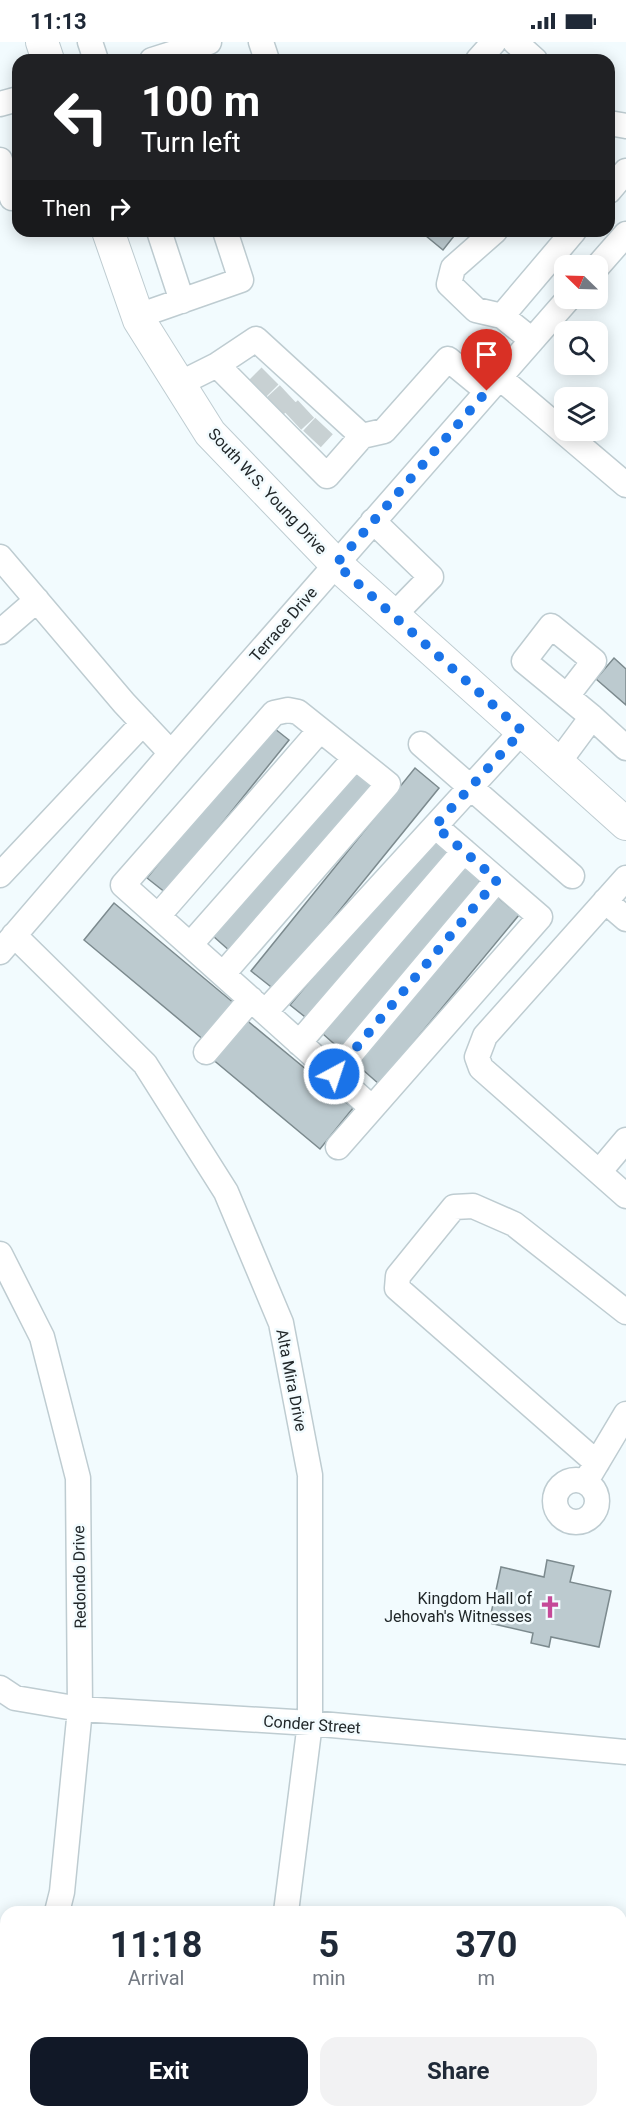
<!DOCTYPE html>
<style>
:root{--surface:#fff;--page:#f2f2f3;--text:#1f2937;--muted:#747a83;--accent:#111827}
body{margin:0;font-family:Roboto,sans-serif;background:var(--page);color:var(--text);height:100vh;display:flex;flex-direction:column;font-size:22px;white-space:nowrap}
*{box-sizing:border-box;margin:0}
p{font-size:20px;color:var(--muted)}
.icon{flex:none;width:33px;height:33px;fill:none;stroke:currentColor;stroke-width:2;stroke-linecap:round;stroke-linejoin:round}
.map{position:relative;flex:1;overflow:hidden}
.side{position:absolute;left:0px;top:1864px;width:627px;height:212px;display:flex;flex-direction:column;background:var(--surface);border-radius:18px 18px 0 0;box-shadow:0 3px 15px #0003}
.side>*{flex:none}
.banner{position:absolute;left:12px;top:12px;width:603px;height:183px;border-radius:18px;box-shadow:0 3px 15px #0003;background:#202124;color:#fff;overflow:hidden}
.needle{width:39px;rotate:293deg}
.controls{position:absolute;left:554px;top:213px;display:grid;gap:12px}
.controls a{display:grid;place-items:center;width:54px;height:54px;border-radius:12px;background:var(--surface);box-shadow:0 3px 15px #0003;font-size:30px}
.pin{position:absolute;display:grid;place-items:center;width:51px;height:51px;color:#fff;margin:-62px -26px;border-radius:50% 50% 50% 0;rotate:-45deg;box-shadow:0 0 6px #0007}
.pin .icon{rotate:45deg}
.me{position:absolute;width:66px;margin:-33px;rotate:40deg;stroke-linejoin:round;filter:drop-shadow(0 0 4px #0008)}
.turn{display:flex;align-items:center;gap:21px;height:126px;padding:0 30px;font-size:27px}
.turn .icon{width:78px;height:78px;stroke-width:2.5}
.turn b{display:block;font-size:42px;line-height:51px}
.then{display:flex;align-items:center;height:57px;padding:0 30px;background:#0003;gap:12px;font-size:22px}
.eta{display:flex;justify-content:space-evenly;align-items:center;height:102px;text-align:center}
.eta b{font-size:36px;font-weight:700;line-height:42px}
.action{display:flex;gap:12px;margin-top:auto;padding:12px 30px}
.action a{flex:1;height:69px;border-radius:18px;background:var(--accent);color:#fff;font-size:24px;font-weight:700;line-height:69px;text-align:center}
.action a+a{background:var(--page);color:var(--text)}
.status{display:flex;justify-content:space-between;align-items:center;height:42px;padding:0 30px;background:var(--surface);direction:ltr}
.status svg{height:16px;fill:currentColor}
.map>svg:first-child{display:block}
</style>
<div class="status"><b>11:13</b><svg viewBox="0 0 49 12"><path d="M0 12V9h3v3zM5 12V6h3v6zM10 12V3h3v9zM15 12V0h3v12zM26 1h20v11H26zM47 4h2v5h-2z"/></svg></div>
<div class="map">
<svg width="626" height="2075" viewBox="0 0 626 2075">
<rect width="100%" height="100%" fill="#f2fbfe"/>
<!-- building -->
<path fill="#bccacf" stroke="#7c8a8e" stroke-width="1.5" d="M 420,189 L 458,189 L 443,208 Z
M 614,616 L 626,627 L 626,663 L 596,637 Z
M 270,683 L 289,698 L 166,851 L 147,836 Z
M 415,726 L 439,746 L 275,948 L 251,929 Z
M 356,727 L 374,742 L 231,910 L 213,894 Z
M 430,795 L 448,810 L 309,978 L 290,963 Z
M 462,823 L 480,839 L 341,1008 L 323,992 Z
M 494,852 L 519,873 L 379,1042 L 355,1021 Z
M 114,861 L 235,962 L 205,999 L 84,898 Z
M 244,976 L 353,1066 L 320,1107 L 211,1016 Z
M 547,1518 L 574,1524 L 570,1540 L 611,1549 L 599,1605 L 551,1595 L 549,1605 L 531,1601 L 533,1591 L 489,1581 L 501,1525 L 544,1535 Z"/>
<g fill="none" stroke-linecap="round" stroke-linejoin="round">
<!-- minor-tunnel -->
<path stroke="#c8d1d3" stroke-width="24" stroke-dasharray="24 12" stroke-linecap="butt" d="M 258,346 L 270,334
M 275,364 L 288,352
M 293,379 L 306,367
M 312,397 L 324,384"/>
<!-- minor casing -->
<g stroke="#beccd1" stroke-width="27">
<path id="minor" d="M 90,0 L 96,18
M 261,0 L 267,18
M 515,0 L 535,18
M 152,18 L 209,0
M 478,18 L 494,0
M 0,62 L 18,57
M 609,81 L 626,84
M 0,118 L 12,156 L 18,154
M 609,149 L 626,129
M 159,189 L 182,259
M 495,189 L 453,226 L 449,242 L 476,268 L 502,274 L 532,298
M 597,225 L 626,192
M 138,274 L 241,238 L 225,189
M 502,274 L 574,189
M 217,323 L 256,297 L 362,394
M 499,335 L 626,443
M 179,342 L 217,323 L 327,434 L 362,394 L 384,389 L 448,317 L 487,349
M 373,479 L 431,535 L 393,574
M 0,515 L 124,661 L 171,711
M 0,590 L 37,558
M 567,654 L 594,619 L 551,584 L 524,619 L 592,675
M 421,702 L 572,834
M 558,721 L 592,675 L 626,706
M 0,833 L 143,681
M 626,836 L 485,994 L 477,1015 L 481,1026 L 626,1154
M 605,859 L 626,877
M 158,874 L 320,688
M 14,893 L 145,1022 L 226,1150 L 281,1281 L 310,1433 L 310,1681 L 286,1870
M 190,903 L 355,716
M 0,910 L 171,711 L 569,256
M 223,932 L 388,742 L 298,670 L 288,668 L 274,671 L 123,843 L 265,970 L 522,689
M 265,970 L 372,1066
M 299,1001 L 464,809
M 206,1010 L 251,957
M 334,1032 L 497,838
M 338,1105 L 540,875 L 435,784
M 599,1130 L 626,1098
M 0,1212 L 42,1295 L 78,1436 L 80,1667 L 62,1850 L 57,1870
M 597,1421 L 397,1246 L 398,1234 L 454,1165 L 473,1164 L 514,1182 L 626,1270
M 589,1434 L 626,1372
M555 1459a21 21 0 1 1 42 0a21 21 0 1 1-42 0Z
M 0,1646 L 15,1656 L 80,1667 L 310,1681 L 626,1710
M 621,1955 L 626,1946
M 0,2021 L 6,2010
M 226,2075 L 229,2070
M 555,2075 L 557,2070"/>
</g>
<!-- major casing -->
<g stroke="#beccd1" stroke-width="34">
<path id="major" d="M 42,0 L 48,18
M 108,189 L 139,278 L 210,391 L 336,522 L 626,782"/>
</g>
<!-- minor -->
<use href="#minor" stroke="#fff" stroke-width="24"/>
<!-- major -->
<use href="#major" stroke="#fff" stroke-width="32"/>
</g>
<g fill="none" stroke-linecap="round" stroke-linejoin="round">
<!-- route -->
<path stroke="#1a73e8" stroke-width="10" stroke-dasharray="0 18" d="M 334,1032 L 497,838 L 435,784 L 522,689 L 336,522 L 487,349"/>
</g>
<!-- icons -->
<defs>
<g id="church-bare" transform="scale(1.8)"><path d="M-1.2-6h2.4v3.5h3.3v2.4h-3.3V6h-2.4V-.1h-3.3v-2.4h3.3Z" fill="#c54998" stroke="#f2fbfe" stroke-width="2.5" paint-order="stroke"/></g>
</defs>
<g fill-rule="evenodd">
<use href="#church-bare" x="550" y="1565"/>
</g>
<g text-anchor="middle" stroke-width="5" stroke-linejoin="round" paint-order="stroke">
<!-- street labels -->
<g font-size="16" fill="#212729" stroke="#f2fbfe">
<text transform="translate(268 449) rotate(47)" y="6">South W.S. Young Drive</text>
<text transform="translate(283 582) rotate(-49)" y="6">Terrace Drive</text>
<text transform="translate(292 1338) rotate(79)" y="6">Alta Mira Drive</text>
<text transform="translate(79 1535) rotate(-91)" y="6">Redondo Drive</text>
<text transform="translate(312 1682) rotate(4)" y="6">Conder Street</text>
</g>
<!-- poi labels -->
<g font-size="16" fill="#212729" stroke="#f2fbfe" text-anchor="end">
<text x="532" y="1562">Kingdom Hall of<tspan x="532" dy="18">Jehovah's Witnesses</tspan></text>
</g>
</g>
</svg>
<div class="controls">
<a><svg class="needle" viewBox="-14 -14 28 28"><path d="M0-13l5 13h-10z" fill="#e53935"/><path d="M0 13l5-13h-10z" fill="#747a83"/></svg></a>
<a><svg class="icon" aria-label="search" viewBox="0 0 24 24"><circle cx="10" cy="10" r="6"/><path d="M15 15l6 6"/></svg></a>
<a><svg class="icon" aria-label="layers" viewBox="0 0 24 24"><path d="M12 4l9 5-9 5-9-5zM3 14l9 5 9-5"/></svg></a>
</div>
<div class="pin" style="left:487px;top:349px;background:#d93025"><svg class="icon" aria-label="arrive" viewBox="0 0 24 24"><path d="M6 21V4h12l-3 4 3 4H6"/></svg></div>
<svg class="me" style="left:334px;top:1032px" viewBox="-20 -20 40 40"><circle r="17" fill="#1a73e8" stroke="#fff" stroke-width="3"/><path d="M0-11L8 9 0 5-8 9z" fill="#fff"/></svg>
<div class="banner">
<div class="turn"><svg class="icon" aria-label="left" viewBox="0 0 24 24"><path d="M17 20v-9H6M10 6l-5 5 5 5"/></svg><div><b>100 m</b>Turn left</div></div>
<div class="then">Then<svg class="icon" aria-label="right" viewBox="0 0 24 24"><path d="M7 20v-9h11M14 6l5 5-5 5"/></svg></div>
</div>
<section class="side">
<div class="eta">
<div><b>11:18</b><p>Arrival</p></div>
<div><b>5</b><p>min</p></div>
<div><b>370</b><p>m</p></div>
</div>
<div class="action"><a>Exit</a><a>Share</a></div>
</section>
</div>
